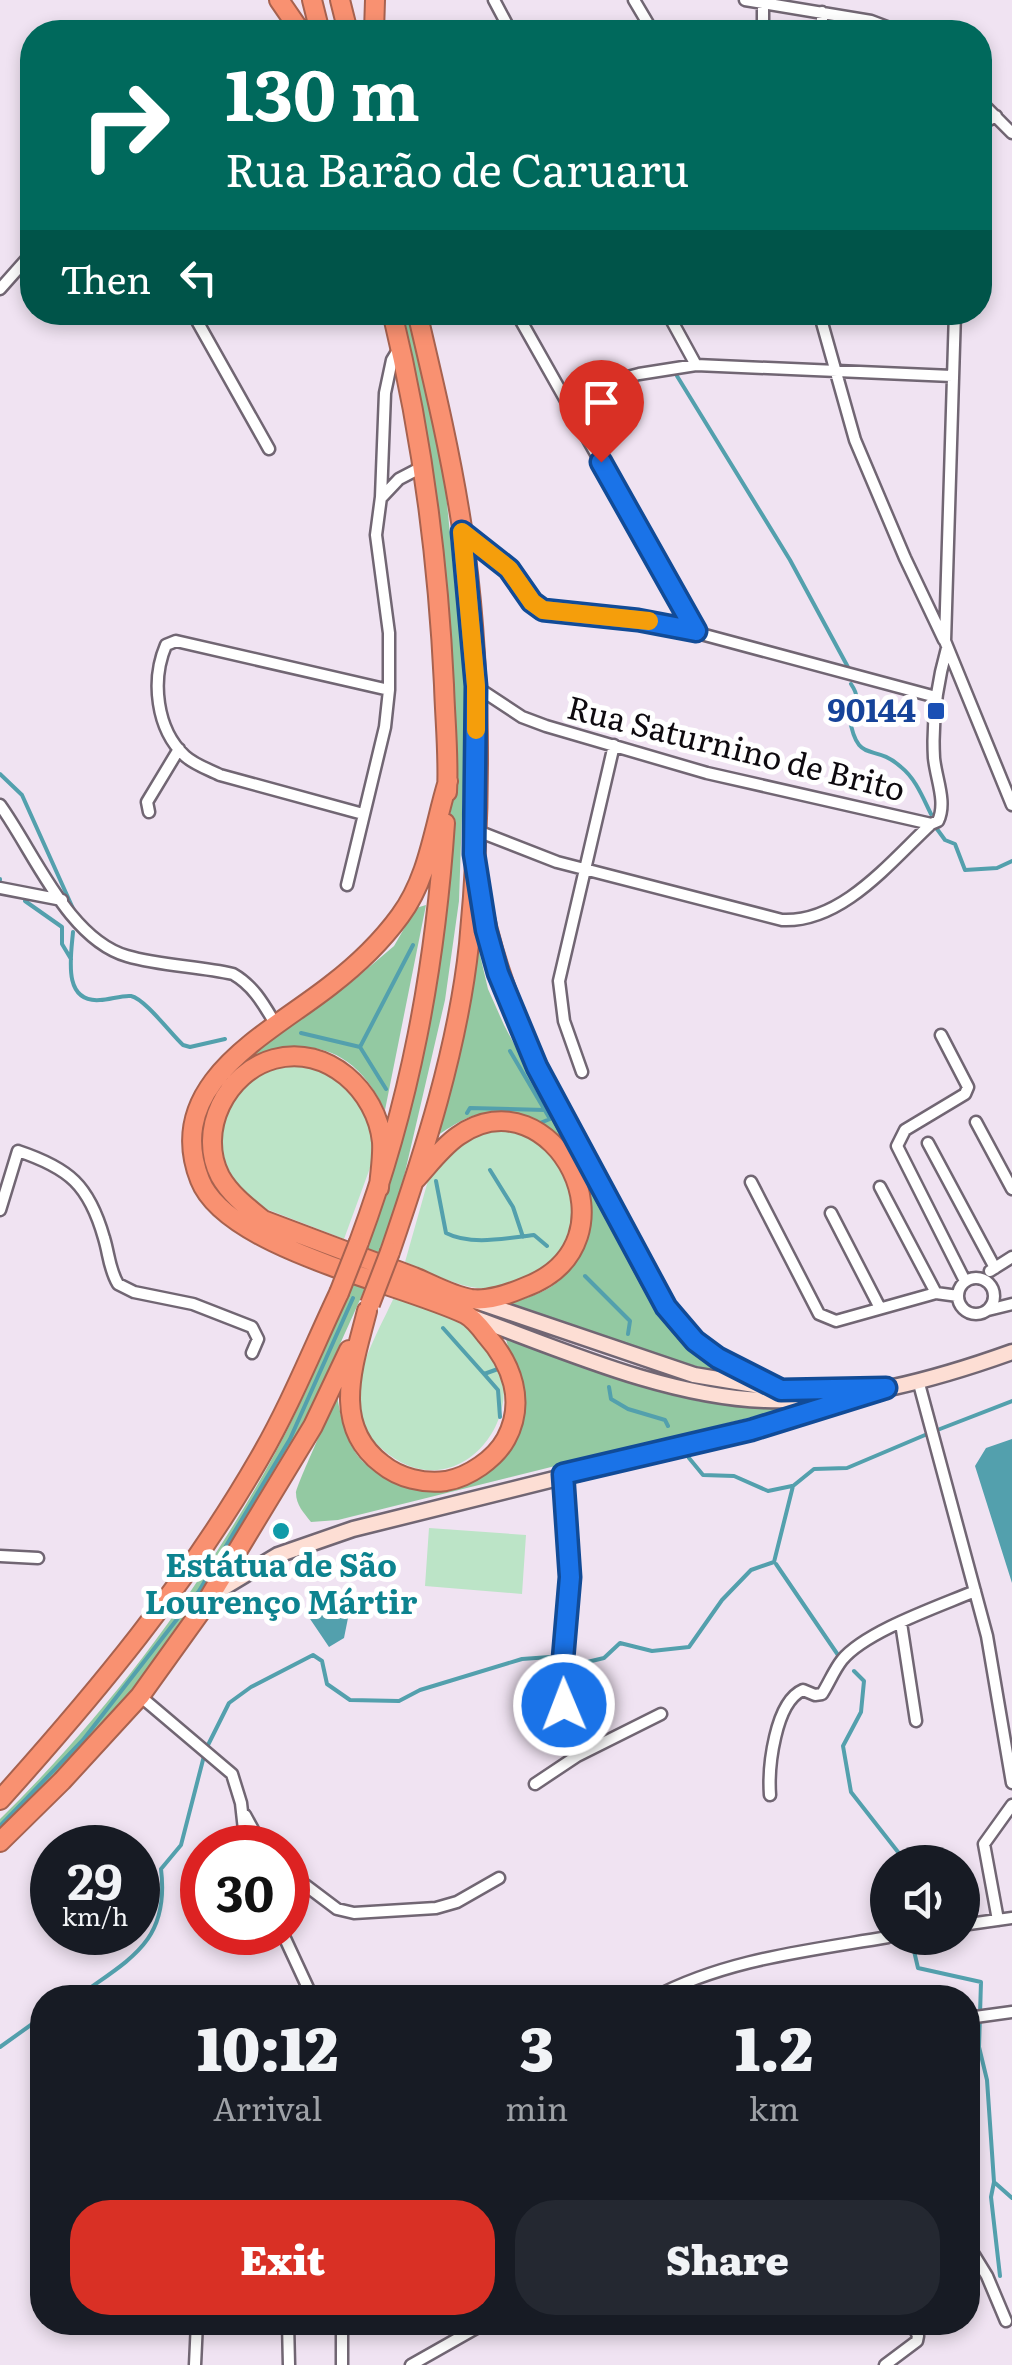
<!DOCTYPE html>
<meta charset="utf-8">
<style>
:root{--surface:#171b24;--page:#242831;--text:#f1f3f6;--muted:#9ea1a6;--accent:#d93025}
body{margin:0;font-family:Literata,serif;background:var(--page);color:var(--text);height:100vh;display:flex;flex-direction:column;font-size:38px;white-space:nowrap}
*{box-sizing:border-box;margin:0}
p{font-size:32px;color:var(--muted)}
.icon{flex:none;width:55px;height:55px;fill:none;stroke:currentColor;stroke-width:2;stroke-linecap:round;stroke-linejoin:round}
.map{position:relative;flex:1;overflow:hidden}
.panel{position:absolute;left:30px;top:1985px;width:950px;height:350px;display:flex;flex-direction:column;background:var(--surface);border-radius:40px;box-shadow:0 5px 15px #0003}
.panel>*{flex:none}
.top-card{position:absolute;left:20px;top:20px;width:972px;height:305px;border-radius:40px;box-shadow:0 5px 15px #0003;background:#00695c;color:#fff;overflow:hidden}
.fabs{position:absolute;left:870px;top:1845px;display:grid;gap:20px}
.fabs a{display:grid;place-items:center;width:110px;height:110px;border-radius:50%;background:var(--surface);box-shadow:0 5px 15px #0003;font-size:50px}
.speed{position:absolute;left:30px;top:1825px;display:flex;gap:20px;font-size:50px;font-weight:700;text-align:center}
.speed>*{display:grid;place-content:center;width:130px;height:130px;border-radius:50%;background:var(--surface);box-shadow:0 5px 15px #0003;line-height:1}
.speed small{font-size:25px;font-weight:400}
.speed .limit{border:15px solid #d22;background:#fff;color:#111}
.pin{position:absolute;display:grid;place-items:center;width:85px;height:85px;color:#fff;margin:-102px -42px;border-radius:50% 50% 50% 0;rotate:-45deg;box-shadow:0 0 10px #0007}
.pin .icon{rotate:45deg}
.me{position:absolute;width:110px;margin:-55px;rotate:359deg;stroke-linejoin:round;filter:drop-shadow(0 0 8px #0008)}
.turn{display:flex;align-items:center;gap:35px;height:210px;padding:0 40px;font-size:45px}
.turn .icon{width:130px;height:130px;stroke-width:2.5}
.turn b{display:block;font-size:70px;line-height:85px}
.then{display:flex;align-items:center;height:95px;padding:0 40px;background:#0003;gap:20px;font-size:38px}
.eta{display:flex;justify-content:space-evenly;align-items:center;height:170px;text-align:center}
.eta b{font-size:60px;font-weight:800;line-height:70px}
.primary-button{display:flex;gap:20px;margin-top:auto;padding:20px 40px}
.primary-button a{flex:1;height:115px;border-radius:40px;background:var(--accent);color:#fff;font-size:40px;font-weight:800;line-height:115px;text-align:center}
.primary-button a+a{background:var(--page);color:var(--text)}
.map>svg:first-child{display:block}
</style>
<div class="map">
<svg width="1012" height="2365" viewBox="0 0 1012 2365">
<rect width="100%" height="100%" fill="#f0e3f2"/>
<!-- green -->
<path fill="#bce4c7" d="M 306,1061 L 353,1084 L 378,1146 L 344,1239 L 261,1207 L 233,1181 L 220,1154 L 218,1141 L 226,1106 L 259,1070 Z
M 498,1129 C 512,1132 530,1134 542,1143 C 562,1160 578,1191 576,1218 C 572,1257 523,1292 486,1289 C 457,1287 431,1273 405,1262 L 431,1170 L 457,1142 Z
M 395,1295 C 419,1306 458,1318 477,1335 C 549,1395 462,1520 382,1449 C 369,1438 358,1420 357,1403 C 356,1367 381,1327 395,1295 Z
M 429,1528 L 526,1535 L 522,1594 L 425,1586 Z"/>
<!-- forest -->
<path fill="#93c9a2" d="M 396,313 L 408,313 L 445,483 L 466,699 L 459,901 L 445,1000 L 396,1211 L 383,1255 L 362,1250 L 448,879 L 452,776 L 452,661 L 445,563 L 427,443 Z
M 426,905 L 385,1110 C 352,1043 304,1034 238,1062 L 354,980 L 394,946 L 416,908 Z
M 475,934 L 488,989 L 504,1025 L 650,1302 C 675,1334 699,1360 736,1377 L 653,1354 L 508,1304 C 530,1297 552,1291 568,1272 C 620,1210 567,1108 487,1113 C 468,1114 447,1129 431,1140 Z
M 355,1277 L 368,1282 L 308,1415 L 238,1542 L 142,1680 L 90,1741 L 0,1834 L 0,1819 C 109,1712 200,1590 273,1457 C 305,1399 329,1337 355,1277 Z
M 504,1333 L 697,1401 L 737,1406 L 788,1408 L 338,1520 L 311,1522 C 304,1513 296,1505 296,1493 C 296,1486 331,1411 337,1395 C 353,1499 400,1476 482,1470 L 521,1389 Z"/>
<!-- water -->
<path fill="#53a0ad" d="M 1012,1439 L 1012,1583 L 975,1466 L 986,1448 Z
M 343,1591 L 353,1615 L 348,1618 L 344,1638 L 329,1647 L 304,1610 Z"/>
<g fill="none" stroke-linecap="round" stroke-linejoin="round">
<!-- stream -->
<path stroke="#53a0ad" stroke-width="4" d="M 677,376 L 790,560 L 849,669
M 851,684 C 861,699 855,701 849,716 C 858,767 872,741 901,767 C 916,779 923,798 931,814
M 0,774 L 22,795 L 75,913
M 937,829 L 945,840 L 955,844 L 965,870 L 997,868 L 1012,861
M 0,879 L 0,880
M 25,901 L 62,927 L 62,944 L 71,959
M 73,932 C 71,956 62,1003 100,1000 C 109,1000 122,995 131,996 C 145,999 171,1034 183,1045 L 190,1047 L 225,1039
M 301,1033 L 360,1047 L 386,1089
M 360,1047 L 413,945
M 510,1051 L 550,1119 L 540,1123
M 467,1113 L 470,1108 L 545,1110
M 490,1170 L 513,1207 L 523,1237
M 436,1181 L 446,1233 C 471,1246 507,1238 534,1235 L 547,1246
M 585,1276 L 630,1321 L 628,1334
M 443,1328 L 484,1374 L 498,1369
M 484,1374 L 498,1390 L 500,1417
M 609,1387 L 611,1399 L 628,1409 L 665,1420 L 668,1426
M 940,1429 L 1012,1401
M 689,1458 L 703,1475 L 734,1476 L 768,1491 L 792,1486
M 776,1564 L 838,1655
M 854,1671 L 864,1681 L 861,1712 L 843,1746 L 851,1792 L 898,1852 L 901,1862
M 207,1747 L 229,1703 L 251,1687 L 313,1655 L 322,1661 L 327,1684 L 350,1700 L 399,1701 L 420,1690 L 522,1659 L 550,1657 L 583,1663 L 604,1658 L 620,1643 L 652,1651 L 689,1647 L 722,1600 L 751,1570 L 774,1562 L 793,1486 L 814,1469 L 847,1468 L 925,1435
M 0,1826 L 83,1740 L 199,1591 L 290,1439 L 353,1298
M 911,1938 L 918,1968 L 981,1982 L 979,2047 L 987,2080 L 994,2182 L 1012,2198
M 76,1998 C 129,1959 170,1943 161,1869 L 181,1845 L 204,1756
M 0,2047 L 42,2017
M 994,2182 L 991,2197 L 1000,2276"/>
<!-- street casing -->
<g stroke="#716673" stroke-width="15">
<path id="street" d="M 494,0 L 511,32
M 634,0 L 653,32
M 745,0 L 871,21 L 900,32
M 822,12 L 822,32
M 763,32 L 763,4
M 980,101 L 1012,133
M 980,125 L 996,116
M 0,289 L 32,253
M 192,312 L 269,449
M 516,312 L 696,631
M 667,312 L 696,365
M 819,312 L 855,440 L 905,558 L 944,640
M 955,312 L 945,641 L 1012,805
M 563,394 L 639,374 L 696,365 L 952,376
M 382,497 L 399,479 L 424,466
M 462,532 L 509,569 L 532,602 L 543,610 L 660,623 L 936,697
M 475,686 L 522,717 L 546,726 L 707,773 L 931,824 L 938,821 C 947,802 936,779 934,758 C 932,722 937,683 947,648
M 0,805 C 34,852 68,939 127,956 C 161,966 198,966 233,974 C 254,986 264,1005 276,1025
M 149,812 L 147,802 L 179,749
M 363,814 L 220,775 C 208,769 195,765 185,756 C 156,729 151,680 166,645 L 176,641 L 389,690
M 475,830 L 557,862 L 782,920 C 842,923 890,862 931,824
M 347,885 L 385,727 L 389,690 L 389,633 L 376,535 L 381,497 L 385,393 L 392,360 L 400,347
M 0,888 L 62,900
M 941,1035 L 968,1087 L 965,1094 L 905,1130 L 897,1146 L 965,1281
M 582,1072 L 564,1021 L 559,981 L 614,745
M 976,1122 L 1012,1189
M 928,1143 L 995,1268
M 751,1182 L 819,1314 L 836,1321 L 936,1293 L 958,1296
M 880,1187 L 936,1293
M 0,1210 L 18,1151 C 69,1168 89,1185 104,1238 C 109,1254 109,1269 118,1284 L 134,1292 L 193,1304 L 252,1327 L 258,1339 L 252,1353
M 831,1213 L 880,1308
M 990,1271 L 1012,1257
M958 1296a18 18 0 1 1 36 0a18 18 0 1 1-36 0Z
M 988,1310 L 1012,1304
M 918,1380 L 987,1636 L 1012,1783
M 563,1474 L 570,1577 L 561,1681 L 577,1756
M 0,1556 L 38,1558
M 901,1623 L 916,1721
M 140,1696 L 232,1774 L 241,1803 L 246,1848
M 535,1784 L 577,1756 L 661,1714
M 770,1795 C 768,1767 775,1702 803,1690 L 815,1695 L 822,1694 C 829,1683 834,1670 842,1660 C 866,1631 940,1606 975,1591
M 245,1815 L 263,1848
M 288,1872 L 337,1909 L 354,1913 L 436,1908 L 457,1902 L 499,1878
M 998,1920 L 984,1844 L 1012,1805
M 962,1925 L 1012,1918
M 282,1932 L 308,1988
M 653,1998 C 726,1959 807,1951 888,1937
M 968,2018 L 1012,2012
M 968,2175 L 972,2172
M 968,2245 L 987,2276 L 1006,2321
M 288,2322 L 289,2365
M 195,2365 L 197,2322
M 342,2365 L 342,2322
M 411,2365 L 487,2322
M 885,2365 L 917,2341 L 918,2336 L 912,2322"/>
</g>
<!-- secondary casing -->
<g stroke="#716673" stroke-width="19">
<path id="secondary" d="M 476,1301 L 694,1375 L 766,1387
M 472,1317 C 562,1350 668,1397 765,1400 C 849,1403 934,1380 1012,1352
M 213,1594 L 278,1555 L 353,1529 L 751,1430 L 863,1394"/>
</g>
<!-- highway casing -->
<g stroke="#a7624f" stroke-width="22">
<path id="highway" d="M 279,0 L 301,32
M 312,0 L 320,32
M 340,0 L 348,32
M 374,32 L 375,0
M 392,312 C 422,435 438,559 444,685 C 445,720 449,757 447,792
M 479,889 C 501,1013 564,1122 625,1232 C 645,1269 663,1312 695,1341 C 718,1362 753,1375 781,1390
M 379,1188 C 380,1173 383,1157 382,1142 C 377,1091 327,1044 274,1059 C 226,1072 197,1131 220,1176 C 230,1194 247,1207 263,1220 C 313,1239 363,1258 414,1277 C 431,1284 452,1296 471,1299 C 487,1301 509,1294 523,1288 C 646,1244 552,1070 458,1136 C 442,1147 428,1166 415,1180
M 359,1242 C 410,1105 435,969 445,823
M 390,1252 C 424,1153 458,1048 469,944 C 482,810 482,661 462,528 C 451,455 434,384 417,312
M 367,1311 C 354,1363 330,1425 382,1464 C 399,1478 424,1484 446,1481 C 469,1477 495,1459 506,1439 C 526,1402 512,1364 486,1335 C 480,1327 473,1318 465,1314 C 401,1283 227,1249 200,1180 C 162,1083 269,1034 331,985 C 357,965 381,942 400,916 C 429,877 434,826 448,781
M 0,1800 C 96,1693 187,1584 259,1459 C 290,1406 313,1348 339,1293
M 0,1842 L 62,1781 L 140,1696 L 201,1611 L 313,1426 L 349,1350"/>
</g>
<!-- street -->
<use href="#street" stroke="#fff" stroke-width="10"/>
<!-- secondary -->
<use href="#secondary" stroke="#fdded4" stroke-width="14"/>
<!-- highway -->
<use href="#highway" stroke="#f99171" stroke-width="18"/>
<!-- highway-bridge casing -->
<g stroke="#a7624f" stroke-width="22" stroke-linecap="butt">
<path id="highway-bridge" d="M 339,1293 L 359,1242
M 370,1304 L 390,1252"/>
</g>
<!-- highway-bridge -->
<use href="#highway-bridge" stroke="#f99171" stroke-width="18"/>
</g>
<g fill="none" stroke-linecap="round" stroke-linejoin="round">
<!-- route casing -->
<g stroke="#114b97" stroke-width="25">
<path id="route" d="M 564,1705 L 561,1682 L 570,1577 L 563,1474 L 751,1430 L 886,1388 L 781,1390 L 718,1358 L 695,1341 L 666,1307 L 537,1067 L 498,973 L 486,930 L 474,854 L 476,686 L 462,532 L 509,569 L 532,602 L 543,610 L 638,620 L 696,631 L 601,462"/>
</g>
<!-- route -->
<use href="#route" stroke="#1a73e8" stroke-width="18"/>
<!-- slow -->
<path stroke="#f59e0b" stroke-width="18" d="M 476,730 L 476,686 L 462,532 L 509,569 L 532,602 L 543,610 L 649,621"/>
</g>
<!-- markers -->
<rect fill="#1a4fb4" stroke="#fff" stroke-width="4" x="926" y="701" width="20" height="20" rx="5"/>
<circle fill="#0f9aa8" stroke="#fff" stroke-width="4" cx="281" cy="1531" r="10"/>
<g text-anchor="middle" stroke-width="10" stroke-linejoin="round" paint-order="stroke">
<!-- transit labels -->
<g font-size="32" font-weight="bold" fill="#164399" stroke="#fff" text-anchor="end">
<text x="916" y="722">90144</text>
</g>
<!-- street labels -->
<g font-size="32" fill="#0e0a0f" stroke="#fff">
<text transform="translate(736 749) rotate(14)" y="11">Rua Saturnino de Brito</text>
</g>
<!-- culture labels -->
<g font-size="32" font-weight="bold" fill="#0d838f" stroke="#fff">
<text x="281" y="1577">Estátua de São<tspan x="281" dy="37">Lourenço Mártir</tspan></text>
</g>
</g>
</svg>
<div class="fabs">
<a><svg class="icon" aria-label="sound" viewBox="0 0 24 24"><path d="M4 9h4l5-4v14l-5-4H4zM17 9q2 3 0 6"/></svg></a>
</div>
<div class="speed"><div>29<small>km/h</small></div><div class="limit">30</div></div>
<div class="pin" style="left:601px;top:462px;background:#d93025"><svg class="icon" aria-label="arrive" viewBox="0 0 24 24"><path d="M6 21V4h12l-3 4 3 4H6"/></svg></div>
<svg class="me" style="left:564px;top:1705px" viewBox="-20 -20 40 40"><circle r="17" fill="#1a73e8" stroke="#fff" stroke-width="3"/><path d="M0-11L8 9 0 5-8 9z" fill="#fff"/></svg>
<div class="top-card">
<div class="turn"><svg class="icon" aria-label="right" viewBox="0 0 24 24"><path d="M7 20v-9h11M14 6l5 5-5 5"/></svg><div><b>130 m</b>Rua Barão de Caruaru</div></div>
<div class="then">Then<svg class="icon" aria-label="left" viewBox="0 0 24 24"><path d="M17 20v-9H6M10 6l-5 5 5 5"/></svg></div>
</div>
<section class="panel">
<div class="eta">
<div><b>10:12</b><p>Arrival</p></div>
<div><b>3</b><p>min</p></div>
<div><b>1.2</b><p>km</p></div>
</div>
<div class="primary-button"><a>Exit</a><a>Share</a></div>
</section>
</div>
